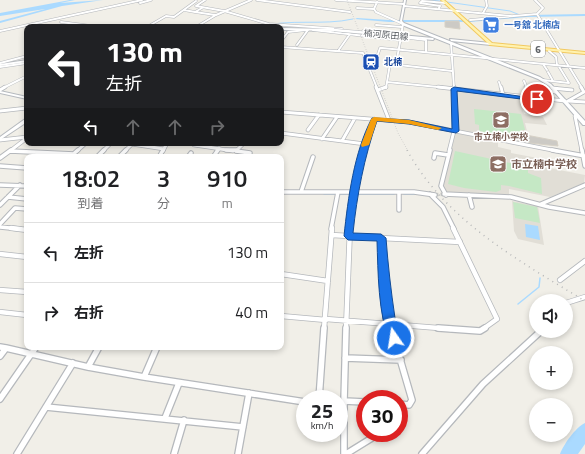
<!DOCTYPE html>
<html lang="ja">
<meta charset="utf-8">
<style>
:root{--surface:#fff;--page:#f2f2f2;--text:#202124;--muted:#757577;--line:#e0e0e0}
body{margin:0;font-family:"Titillium Web","Noto Sans JP",sans-serif;background:var(--page);color:var(--text);height:100vh;display:flex;flex-direction:column;font-size:15px;white-space:nowrap}
*{box-sizing:border-box;margin:0}
p{font-size:13px;color:var(--muted)}
.icon{flex:none;width:22px;height:22px;fill:none;stroke:currentColor;stroke-width:2;stroke-linecap:round;stroke-linejoin:round}
.map{position:relative;flex:1;overflow:hidden}
.drawer{position:absolute;left:24px;top:154px;width:260px;height:196px;display:flex;flex-direction:column;background:var(--surface);border-radius:8px;box-shadow:0 2px 6px #0003}
.drawer>*{flex:none}
.top-card{position:absolute;left:24px;top:24px;width:260px;height:122px;border-radius:8px;box-shadow:0 2px 6px #0003;background:#202124;color:#fff;overflow:hidden}
.controls{position:absolute;left:529px;top:294px;display:grid;gap:8px}
.controls a{display:grid;place-items:center;width:44px;height:44px;border-radius:50%;background:var(--surface);box-shadow:0 2px 6px #0003;font-size:20px}
.speed{position:absolute;left:296px;top:390px;display:flex;gap:8px;font-size:20px;font-weight:700;text-align:center}
.speed>*{display:grid;place-content:center;width:52px;height:52px;border-radius:50%;background:var(--surface);box-shadow:0 2px 6px #0003;line-height:1}
.speed small{font-size:10px;font-weight:400}
.speed .limit{border:6px solid #d22;background:#fff;color:#111}
.pin{position:absolute;display:grid;place-items:center;width:34px;height:34px;color:#fff;margin:-17px;border:2px solid #fff;border-radius:50%;box-shadow:0 1px 4px #0007}
.me{position:absolute;width:44px;margin:-22px;rotate:347deg;stroke-linejoin:round;filter:drop-shadow(0 0 3px #0008)}
.turn{display:flex;align-items:center;gap:14px;height:84px;padding:0 16px;font-size:18px}
.turn .icon{width:52px;height:52px;stroke-width:2.5}
.turn b{display:block;font-size:28px;line-height:34px}
.lanes{display:flex;align-items:center;height:38px;padding:0 16px;background:#0003;justify-content:center;gap:20px;direction:ltr}
.lanes .off{opacity:.35}
.eta{display:flex;justify-content:space-evenly;align-items:center;height:68px;text-align:center}
.eta b{font-size:24px;font-weight:600;line-height:28px}
ul{padding:0;list-style:none}
li{display:flex;align-items:center;gap:12px;height:60px;padding:0 16px;border-top:1px solid var(--line)}
li div{flex:1}
li b{display:block;font-size:15px}
li em{font-style:normal}
.map>svg:first-child{display:block}
</style>
<div class="map">
<svg width="585" height="454" viewBox="0 0 585 454">
<rect width="100%" height="100%" fill="#f1efe8"/>
<!-- education -->
<path fill="#e1ded6" d="M 455,91 L 519,98 L 524,114 L 543,117 L 547,125 L 525,123 L 527,131 L 524,131 L 523,143 L 459,131 L 457,129 L 458,113 Z
M 455,133 L 498,141 L 498,147 L 511,150 L 511,153 L 548,160 L 549,168 L 585,175 L 584,183 L 550,197 L 509,189 L 509,195 L 446,192 L 443,186 Z
M 512,201 L 538,206 L 544,245 L 518,239 L 514,231 Z"/>
<!-- green -->
<path fill="#c5e8c5" d="M 474,109 L 521,114 L 525,130 L 522,130 L 522,137 L 516,136 L 516,140 L 479,131 L 479,125 L 475,124 Z
M 455,151 L 528,167 L 528,173 L 541,178 L 542,194 L 509,186 L 501,185 L 501,190 L 496,192 L 464,188 L 448,184 Z
M 513,202 L 537,207 L 540,223 L 515,218 Z"/>
<!-- water -->
<path fill="#aadaff" d="M 70,0 L 75,0 L 60,3 L 103,0 L 62,6 L 0,23 L 0,21 L 45,9 L 0,16 L 0,13 Z
M 525,224 L 538,226 L 540,240 L 526,237 Z"/>
<g fill="none" stroke-linecap="round" stroke-linejoin="round">
<!-- stream-far1 -->
<path stroke="#aadaff" stroke-width="1" d="M 430,0 L 441,1
M 447,2 L 510,11 L 520,15
M 197,25 L 214,27
M 259,27 C 290,18 322,26 353,19"/>
<!-- stream -->
<path stroke="#aadaff" stroke-width="1.5" d="M 324,194 L 394,194
M 404,194 L 420,194
M 518,304 L 539,287 L 540,278"/>
<!-- river -->
<path fill="#aadaff" fill-rule="evenodd" d="M 585,14 L 585,16 L 527,17 L 470,22 L 389,22 L 355,19 L 357,18 L 389,20 L 470,20 L 527,15 Z
M 585,423 L 585,444 L 578,454 L 560,454 C 564,444 575,428 585,423 Z"/>
</g>
<!-- building -->
<path fill="#cccac5" stroke="#d6d1c6" d="M 445,21 L 459,21 L 460,29 L 445,27 Z
M 484,22 L 495,22 L 498,32 L 490,31 L 489,29 L 486,29 Z
M 526,135 L 557,141 L 558,146 L 530,143 L 526,141 Z"/>
<g fill="none" stroke-linecap="round" stroke-linejoin="round">
<!-- street-tunnel -->
<path stroke="#ccccc8" stroke-width="3.5" stroke-dasharray="3.5 2" stroke-linecap="butt" d="M 435,195 L 444,194"/>
<!-- street-far4 casing -->
<g stroke="#b5b8bc" stroke-width="3">
<path id="street-far4" d="M 205,0 L 196,6 L 224,11 L 269,24 L 342,29 L 340,33
M 257,0 L 350,12
M 336,0 L 404,4
M 377,2 L 374,9 L 376,12 L 403,24 L 401,35
M 140,3 L 151,0
M 404,6 L 511,16
M 202,8 L 195,12 L 215,15
M 357,8 L 374,9
M 439,8 L 440,6 L 420,3 L 422,1 L 446,3
M 184,10 L 195,12
M 483,13 L 487,6 L 486,0
M 537,14 L 582,88
M 470,20 L 537,14 L 543,8 L 535,0
M 61,22 L 99,27
M 376,25 L 402,27
M 147,27 L 166,16 L 174,17 L 196,1
M 196,27 L 216,15 L 251,0
M 313,30 L 400,40
M 0,31 L 142,0
M 363,31 L 402,33
M 401,37 L 426,40 L 426,52
M 281,41 L 288,32 L 306,30
M 451,43 L 454,88
M 297,45 L 308,30
M 281,47 L 363,53 L 377,88
M 338,51 L 350,34
M 549,51 L 556,57 L 557,65
M 378,54 L 380,48 L 382,48 L 585,68
M 0,63 L 27,56
M 396,64 L 401,37
M 543,64 L 547,70
M 0,67 L 27,63
M 548,72 L 553,81
M 543,80 L 569,83 L 558,65
M 524,81 L 527,88
M 387,82 L 448,88
M 499,82 L 501,88
M 3,88 L 27,76
M 386,88 L 390,64 L 452,71
M 552,88 L 557,88"/>
</g>
<!-- street-far3 casing -->
<g stroke="#b5b8bc" stroke-width="4.5">
<path id="street-far3" d="M 376,87 L 389,120
M 438,87 L 565,101
M 454,87 L 456,131
M 501,87 L 503,95
M 526,87 L 527,89 L 556,92
M 552,88 L 572,90
M 0,90 L 5,87
M 378,90 L 386,87
M 568,101 L 584,92 L 581,87
M 568,101 L 585,102
M 0,111 L 27,108
M 281,112 L 409,122 L 557,151
M 578,116 L 575,116 L 582,151
M 308,130 L 319,115
M 281,133 L 365,144
M 322,139 L 337,117
M 0,140 L 27,137
M 342,141 L 355,118
M 125,143 L 164,149
M 212,143 L 208,147 L 233,151
M 194,145 L 208,147
M 10,151 L 27,138
M 77,151 L 86,143
M 103,151 L 111,143
M 125,151 L 132,144
M 163,151 L 167,143
M 217,151 L 219,148
M 236,151 L 244,143
M 363,151 L 374,119
M 449,151 L 454,131"/>
</g>
<!-- street-far2 casing -->
<g stroke="#b5b8bc" stroke-width="5.5">
<path id="street-far2" d="M 226,150 L 237,150
M 552,150 L 585,156
M 582,150 L 585,166
M 10,151 L 74,154
M 236,151 L 250,153
M 70,157 L 78,150
M 97,157 L 104,150
M 119,157 L 126,150
M 159,157 L 163,150
M 188,157 L 191,153
M 213,157 L 218,150
M 0,158 L 11,150
M 434,158 L 435,153 L 448,155
M 0,166 L 27,168
M 0,185 L 27,186
M 281,192 L 414,192 L 435,195
M 301,192 L 313,157
M 399,192 L 399,210
M 430,194 L 443,207 L 454,229
M 444,194 L 511,197 L 549,207 L 585,213
M 446,195 L 441,186 L 450,150
M 469,195 L 472,207
M 8,197 L 27,199
M 541,204 L 585,185
M 0,205 L 20,185
M 0,224 L 15,208 L 27,209
M 0,227 L 20,229
M 331,229 L 338,192
M 350,229 L 353,196 L 364,150"/>
</g>
<!-- street-far1 casing -->
<g stroke="#b5b8bc" stroke-width="6">
<path id="street-far1" d="M 11,228 L 27,230
M 453,228 L 497,319 L 483,329
M 332,235 L 381,238 L 384,278 L 392,329
M 381,238 L 460,242
M 0,254 L 27,257
M 281,274 L 328,281
M 560,280 L 585,261
M 0,290 L 27,292
M 566,303 L 585,297
M 0,312 L 27,315
M 281,316 L 326,320
M 326,319 L 451,329
M 324,329 L 332,228
M 346,329 L 350,228"/>
</g>
<!-- street casing -->
<g stroke="#b5b8bc" stroke-width="8">
<path id="street" d="M 346,328 L 344,401 L 365,402
M 391,328 L 412,400 L 409,405 L 399,404
M 438,328 L 480,331 L 485,328
M 0,347 L 6,348
M 0,356 L 6,348 L 88,367 L 144,377 L 157,347
M 345,358 L 401,360
M 88,367 L 99,347
M 144,377 L 305,402
M 0,399 L 36,347
M 319,399 L 324,328
M 344,401 L 344,454
M 46,407 L 243,427
M 165,418 L 179,383
M 17,454 L 73,363
M 174,454 L 184,420
M 238,454 L 249,393
M 346,454 L 380,433
M 422,454 L 483,384 L 541,331"/>
</g>
<!-- secondary casing -->
<g stroke="#b6babf" stroke-width="2">
<path id="secondary" d="M 404,0 L 406,0 L 402,21 L 404,23 L 540,77 L 551,84 L 585,121 L 585,125 L 583,125 L 549,86 L 538,79 L 402,25 L 400,21 Z
M 281,28 L 334,29 L 335,30 L 334,31 L 281,30 Z
M 390,34 L 433,38 L 434,39 L 433,40 L 391,36 Z
M 450,39 L 491,43 L 493,44 L 491,45 L 451,41 Z
M 27,60 L 27,62 L 0,66 L 0,64 Z
M 0,91 L 27,97 L 27,99 L 0,93 Z
M 25,119 L 27,119 L 27,122 L 0,140 L 0,137 Z"/>
</g>
<!-- primary casing -->
<g stroke="#f2c960" stroke-width="2">
<path id="primary" d="M 441,0 L 444,0 L 492,43 L 585,52 L 585,54 L 490,45 Z"/>
</g>
<!-- street-far4 -->
<use href="#street-far4" stroke="#fff" stroke-width="2"/>
<!-- street-far3 -->
<use href="#street-far3" stroke="#fff" stroke-width="3"/>
<!-- street-far2 -->
<use href="#street-far2" stroke="#fff" stroke-width="3.5"/>
<!-- street-far1 -->
<use href="#street-far1" stroke="#fff" stroke-width="4.5"/>
<!-- street -->
<use href="#street" stroke="#fff" stroke-width="5.5"/>
<!-- secondary -->
<use href="#secondary" fill="#fff" fill-rule="evenodd"/>
<!-- primary -->
<use href="#primary" fill="#fff2af" fill-rule="evenodd"/>
<!-- rail-far1 -->
<path stroke="#b6b7b8" stroke-width="1" stroke-dasharray="0.5 2" stroke-linecap="butt" d="M 347,0 L 398,133 L 408,151"/>
<!-- rail -->
<path stroke="#b6b7b8" stroke-width="1.5" stroke-dasharray="1 4.5" stroke-linecap="butt" d="M 407,150 C 445,220 519,261 585,301"/>
<!-- secondary-bridge casing -->
<g stroke="#b6babf" stroke-width="3.5" stroke-linecap="butt">
<path id="secondary-bridge" d="M 334,30 L 391,35"/>
</g>
<!-- secondary-bridge -->
<use href="#secondary-bridge" stroke="#fff" stroke-width="2.5"/>
</g>
<!-- route -->
<path fill="#1a73e8" stroke="#114b97" d="M 454,87 L 540,99 L 537,101 L 457,91 L 459,131 L 456,133 L 409,124 L 377,121 C 364,158 357,195 353,233 L 381,234 L 386,238 C 388,265 391,291 395,318 C 396,326 401,335 398,342 L 394,344 L 390,342 C 378,316 378,270 377,241 L 348,240 L 344,236 C 348,198 354,152 372,118 L 409,120 L 452,129 L 451,89 Z"/>
<!-- slow -->
<path fill="#f59e0b" d="M 374,117 L 409,120 L 442,128 L 438,130 L 409,124 L 377,121 L 369,145 L 362,147 L 361,145 L 371,119 Z"/>
<!-- icons -->
<defs>
<g id="supermarket-square" transform="scale(0.9)"><rect x="-9" y="-9" width="18" height="18" rx="4" fill="#3f7fe0" stroke="#fff"/><path d="M-6-5.5h2.5l.6 2H6L4.5 2H-2.5L-4.4-4H-6ZM-1.5 3.2a1.3 1.3 0 1 0 .1 0ZM3 3.2a1.3 1.3 0 1 0 .1 0Z" fill="#fff"/></g>
<g id="station-square" transform="scale(0.9)"><rect x="-9" y="-9" width="18" height="18" rx="4" fill="#1a4fb4" stroke="#fff"/><path d="M-3-6H3Q5-6 5-4V2Q5 4 3 4L4.5 6H3L1.5 4h-3L-3 6H-4.5L-3 4Q-5 4-5 2V-4Q-5-6-3-6ZM-3.5-4v3h7v-3ZM-3.5 1v1.5H-2V1ZM2 1v1.5H3.5V1Z" fill="#fff"/></g>
<g id="school-square" transform="scale(0.9)"><rect x="-9" y="-9" width="18" height="18" rx="4" fill="#8d6e63" stroke="#fff"/><path d="M0-5L7-2L0 1L-7-2ZM-4 1L0 2.5L4 1V4Q0 6-4 4Z" fill="#fff"/></g>
</defs>
<g fill-rule="evenodd">
<use href="#supermarket-square" x="491" y="25"/>
<use href="#station-square" x="371" y="62"/>
<use href="#school-square" x="501" y="120"/>
<use href="#school-square" x="498" y="164"/>
</g>
<g text-anchor="middle" stroke-width="3" stroke-linejoin="round" paint-order="stroke">
<!-- far-shop labels -->
<g font-size="9" font-weight="bold" fill="#366cbe" stroke="#fff" text-anchor="start">
<text x="504" y="28">一号舘 北楠店</text>
</g>
<!-- far-street labels -->
<g font-size="9" fill="#5f6368" stroke="#fff">
<text transform="translate(386 35) rotate(5)" y="3">楠河原田線</text>
</g>
<!-- far-transit labels -->
<g font-size="9" font-weight="bold" fill="#164399" stroke="#fff" text-anchor="start">
<text x="384" y="65">北楠</text>
</g>
<!-- far-education labels -->
<g font-size="9" font-weight="bold" fill="#785e54" stroke="#fff">
<text x="501" y="140">市立楠小学校</text>
</g>
<!-- shield labels -->
<rect fill="#fff" stroke="#8f9295" stroke-width="1" x="531" y="41" width="14" height="16" rx="3"/>
<g font-size="10" font-weight="bold" fill="#5f6368">
<text x="538" y="53">6</text>
</g>
<!-- education labels -->
<g font-size="11" font-weight="bold" fill="#785e54" stroke="#fff" text-anchor="start">
<text x="511" y="168">市立楠中学校</text>
</g>
</g>
</svg>
<div class="controls">
<a><svg class="icon" aria-label="sound" viewBox="0 0 24 24"><path d="M4 9h4l5-4v14l-5-4H4zM17 9q2 3 0 6"/></svg></a>
<a>+</a>
<a>−</a>
</div>
<div class="speed"><div>25<small>km/h</small></div><div class="limit">30</div></div>
<div class="pin" style="left:537px;top:99px;background:#d93025"><svg class="icon" aria-label="arrive" viewBox="0 0 24 24"><path d="M6 21V4h12l-3 4 3 4H6"/></svg></div>
<svg class="me" style="left:394px;top:338px" viewBox="-20 -20 40 40"><circle r="17" fill="#1a73e8" stroke="#fff" stroke-width="3"/><path d="M0-11L8 9 0 5-8 9z" fill="#fff"/></svg>
<div class="top-card">
<div class="turn"><svg class="icon" aria-label="left" viewBox="0 0 24 24"><path d="M17 20v-9H6M10 6l-5 5 5 5"/></svg><div><b>130 m</b>左折</div></div>
<div class="lanes"><svg class="icon" aria-label="left" viewBox="0 0 24 24"><path d="M17 20v-9H6M10 6l-5 5 5 5"/></svg><svg class="icon off" aria-label="ahead" viewBox="0 0 24 24"><path d="M12 20V5M6 11l6-6 6 6"/></svg><svg class="icon off" aria-label="ahead" viewBox="0 0 24 24"><path d="M12 20V5M6 11l6-6 6 6"/></svg><svg class="icon off" aria-label="right" viewBox="0 0 24 24"><path d="M7 20v-9h11M14 6l5 5-5 5"/></svg></div>
</div>
<section class="drawer">
<div class="eta">
<div><b>18:02</b><p>到着</p></div>
<div><b>3</b><p>分</p></div>
<div><b>910</b><p>m</p></div>
</div>
<ul>
<li><svg class="icon" aria-label="left" viewBox="0 0 24 24"><path d="M17 20v-9H6M10 6l-5 5 5 5"/></svg><div><b>左折</b></div><em>130 m</em></li>
<li><svg class="icon" aria-label="right" viewBox="0 0 24 24"><path d="M7 20v-9h11M14 6l5 5-5 5"/></svg><div><b>右折</b></div><em>40 m</em></li>
</ul>
</section>
</div>
